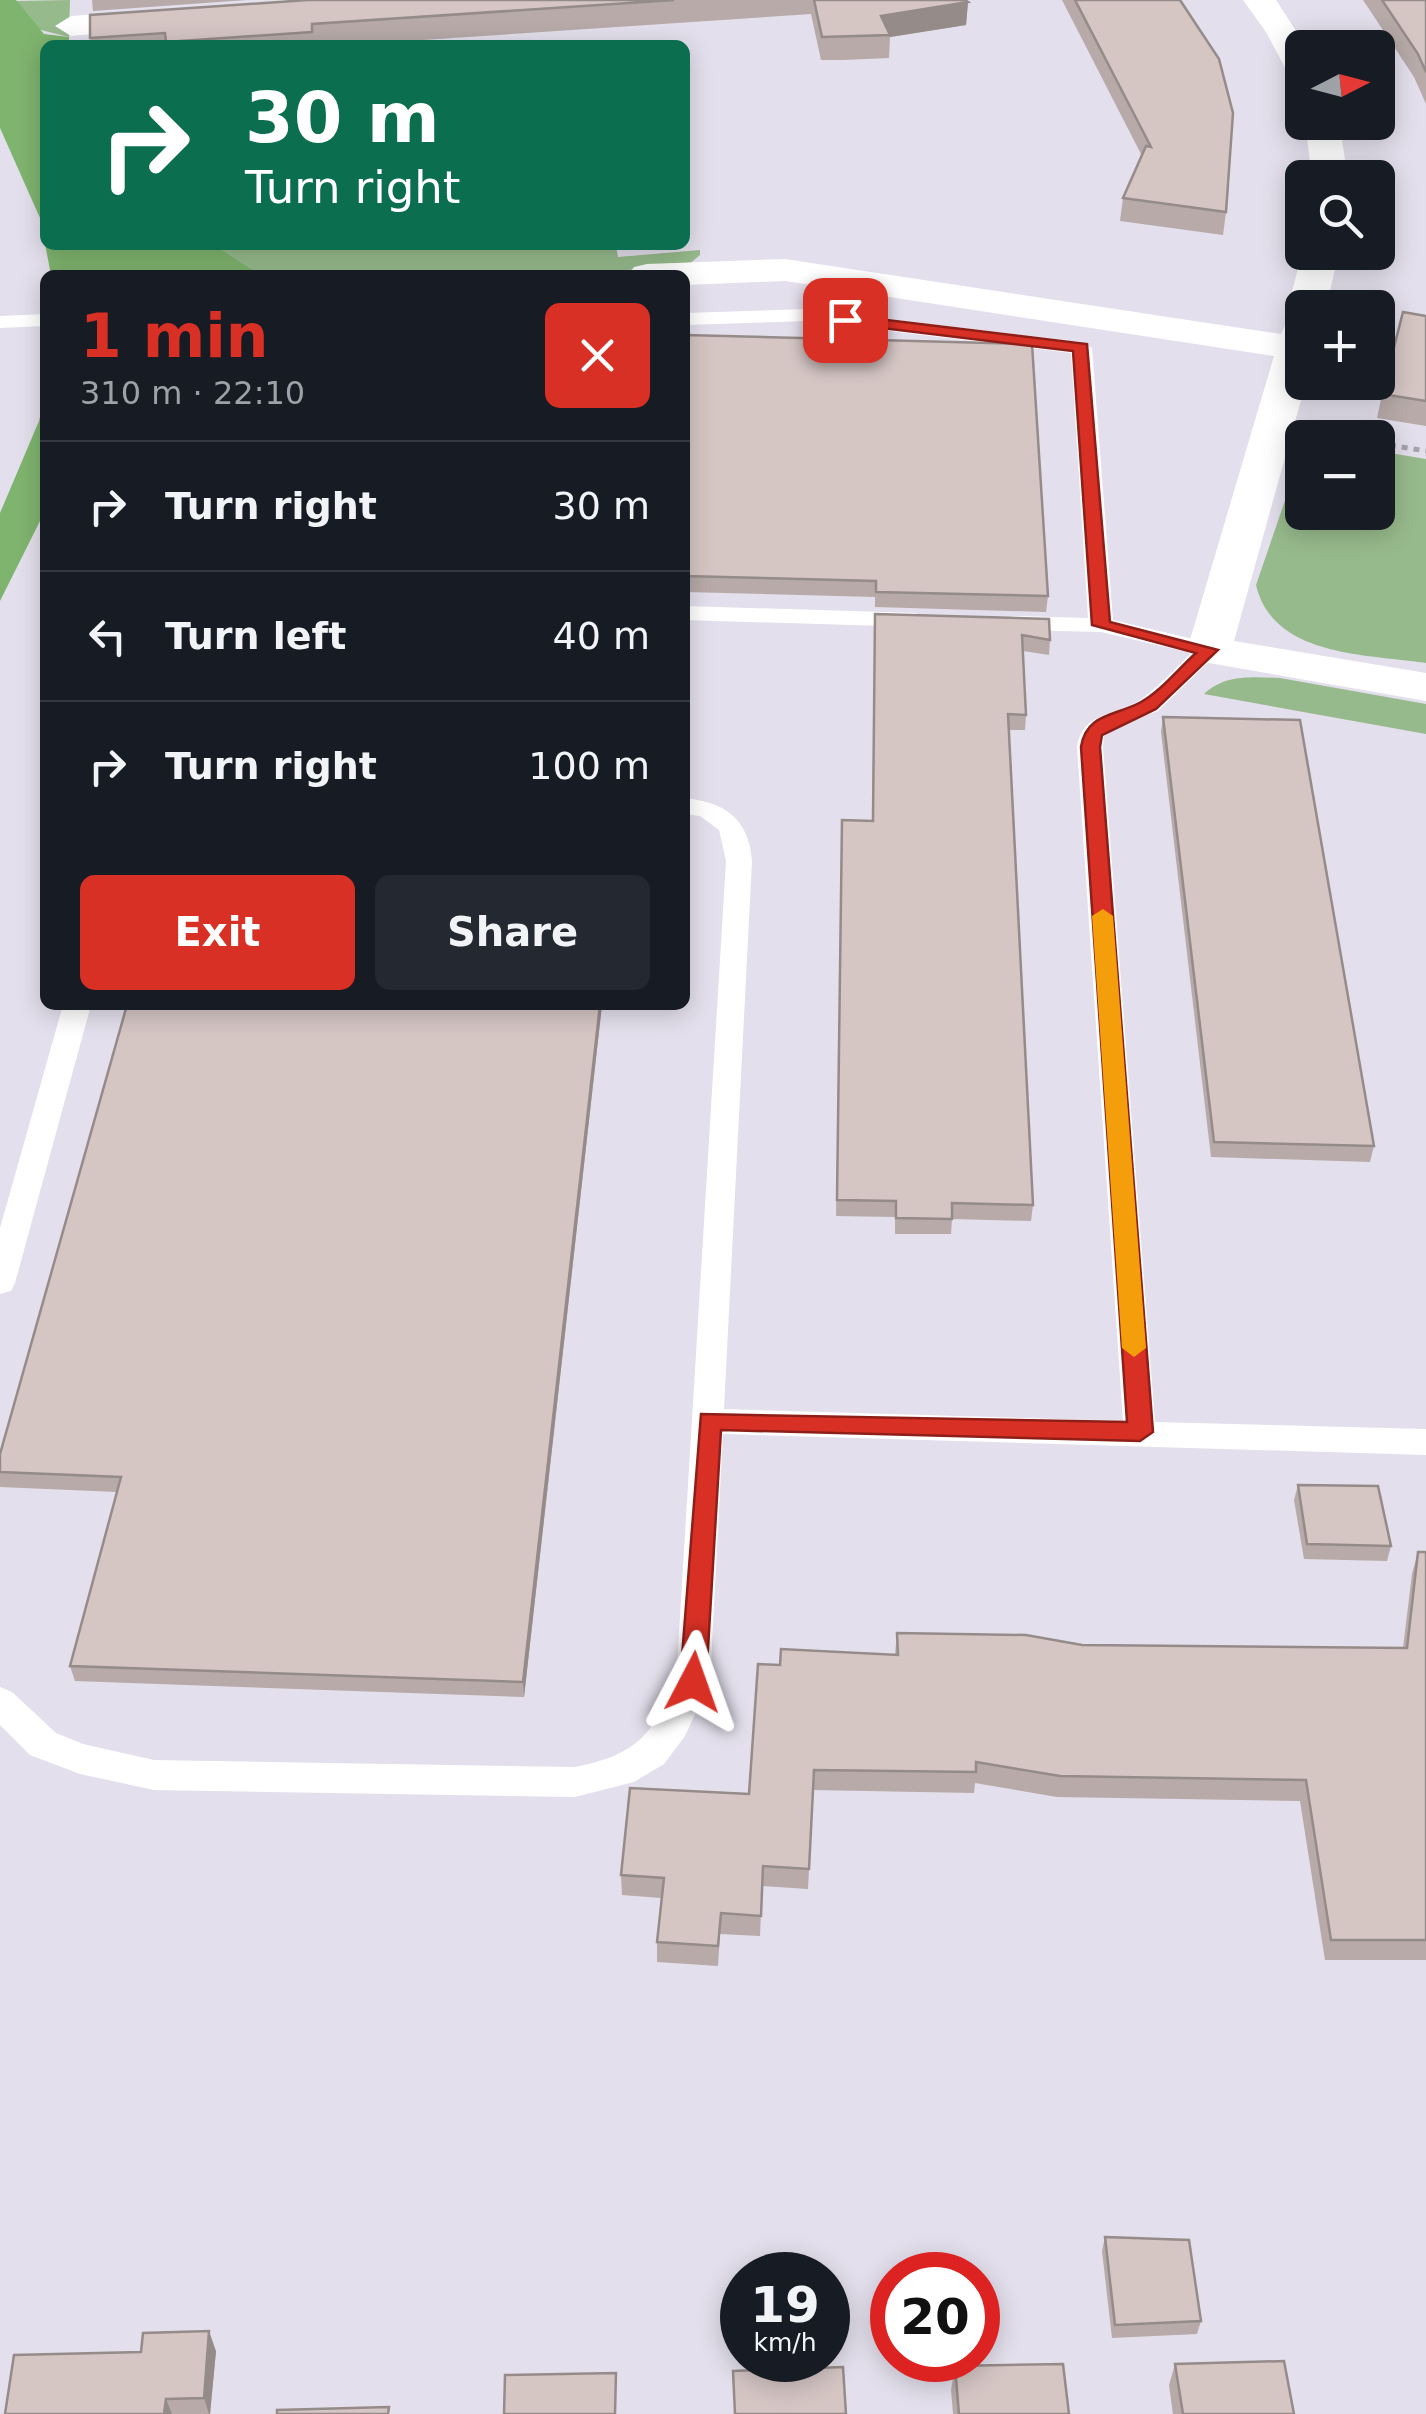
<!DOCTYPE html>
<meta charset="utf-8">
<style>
:root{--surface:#171b24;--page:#242831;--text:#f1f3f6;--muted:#9ea1a6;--line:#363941;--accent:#d93025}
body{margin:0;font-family:"DejaVu Sans",sans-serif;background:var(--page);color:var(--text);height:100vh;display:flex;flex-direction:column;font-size:38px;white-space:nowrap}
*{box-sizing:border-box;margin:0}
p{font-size:32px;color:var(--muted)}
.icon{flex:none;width:55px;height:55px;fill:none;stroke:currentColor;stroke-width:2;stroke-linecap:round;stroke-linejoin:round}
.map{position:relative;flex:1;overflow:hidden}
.drawer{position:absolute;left:40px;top:270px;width:650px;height:740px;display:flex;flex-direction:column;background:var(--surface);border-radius:15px;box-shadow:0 5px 25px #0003}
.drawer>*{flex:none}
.banner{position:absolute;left:40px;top:40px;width:650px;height:210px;border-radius:15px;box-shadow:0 5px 25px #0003;background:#0b6e4f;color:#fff;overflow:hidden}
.needle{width:65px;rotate:84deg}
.tools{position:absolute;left:1285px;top:30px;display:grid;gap:20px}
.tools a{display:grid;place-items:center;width:110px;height:110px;border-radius:15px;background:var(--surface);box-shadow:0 5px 25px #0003;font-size:50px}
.speed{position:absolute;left:720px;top:2252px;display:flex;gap:20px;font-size:50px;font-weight:700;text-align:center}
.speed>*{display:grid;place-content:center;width:130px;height:130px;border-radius:50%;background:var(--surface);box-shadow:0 5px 25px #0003;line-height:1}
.speed small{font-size:25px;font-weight:400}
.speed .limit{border:15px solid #d22;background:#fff;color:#111}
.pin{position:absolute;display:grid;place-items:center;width:85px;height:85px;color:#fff;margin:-42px;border-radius:20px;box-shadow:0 5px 15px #0006}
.me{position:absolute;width:110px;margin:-55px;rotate:4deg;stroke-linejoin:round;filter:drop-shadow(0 0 8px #0008)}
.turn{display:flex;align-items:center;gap:35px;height:210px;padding:0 40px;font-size:45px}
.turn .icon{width:130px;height:130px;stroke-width:2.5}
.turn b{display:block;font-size:70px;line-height:85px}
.round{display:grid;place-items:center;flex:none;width:105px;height:105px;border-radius:15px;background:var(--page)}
.headline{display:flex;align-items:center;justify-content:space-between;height:170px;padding:0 40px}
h1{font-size:60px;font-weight:700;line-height:75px;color:var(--accent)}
.action{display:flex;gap:20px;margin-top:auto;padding:20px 40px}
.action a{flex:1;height:115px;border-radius:15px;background:var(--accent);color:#fff;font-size:40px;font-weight:700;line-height:115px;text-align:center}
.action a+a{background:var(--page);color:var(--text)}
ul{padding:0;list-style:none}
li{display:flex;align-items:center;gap:30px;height:130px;padding:0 40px;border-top:2px solid var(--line)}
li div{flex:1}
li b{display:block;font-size:38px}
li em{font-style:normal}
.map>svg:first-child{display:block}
</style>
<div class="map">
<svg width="1426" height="2414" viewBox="0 0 1426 2414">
<rect width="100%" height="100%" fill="#e3dfec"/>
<!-- green -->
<path fill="#97ba8c" d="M 70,0 L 69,37 L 37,29 L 16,1 Z
M 215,245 L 616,245 L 618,257 L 700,250 L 700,255 L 688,265 L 567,275 L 261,275 Z
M 1302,451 L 1302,512 L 1378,512 L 1378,451 L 1426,459 L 1426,663 C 1366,654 1273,657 1256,585 Z
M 1280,678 L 1426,704 L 1426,734 L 1204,694 C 1225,674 1252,677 1280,678 Z"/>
<!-- forest -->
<path fill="#7fb46e" d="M 0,0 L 16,0 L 44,34 L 69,37 L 69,45 L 45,45 L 45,245 L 215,245 L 261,275 L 51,275 L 40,218 L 0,128 Z
M 45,396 L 45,511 L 0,601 L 0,513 L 39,421 Z"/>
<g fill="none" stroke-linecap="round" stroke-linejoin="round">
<!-- path -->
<path stroke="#a5a2ac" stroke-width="5" stroke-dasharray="6 6" stroke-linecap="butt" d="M 1329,435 L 1343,438
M 1378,443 L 1426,451"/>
<!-- lane -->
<path fill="#fff" fill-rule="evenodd" d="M 806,309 L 1081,342 L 1092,348 L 1113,620 L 1218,645 L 1221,650 L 1158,711 L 1116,726 L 1104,736 L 1103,747 L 1155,1422 L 1426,1429 L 1426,1455 L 723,1434 L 710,1682 L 685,1736 L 664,1764 L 634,1782 L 575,1797 L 154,1790 L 80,1774 L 30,1755 L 0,1725 L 0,1687 L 12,1692 L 56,1733 L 83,1744 L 154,1760 L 575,1767 C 635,1755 651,1737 676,1682 L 726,861 L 719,830 L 700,816 L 685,814 L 685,798 C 725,802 749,819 752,861 L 724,1409 L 1123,1421 L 1077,747 C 1083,709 1119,717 1144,697 C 1161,684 1176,668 1191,653 L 1101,632 L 1012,630 L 1000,623 L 1012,616 L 1088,618 L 1071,353 L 806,321 L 685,325 L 685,313 Z
M 45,314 L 45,326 L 0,328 L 0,316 Z
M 685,606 L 916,613 L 928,620 L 916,627 L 685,620 Z
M 63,1005 L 91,1005 L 15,1283 L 11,1291 L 0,1294 L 0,1228 Z"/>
<!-- street -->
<path fill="#fff" fill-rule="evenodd" d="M 1243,0 L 1276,0 L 1307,48 L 1302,48 L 1302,80 L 1290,77 L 1266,32 Z
M 166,9 L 178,12 L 182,19 L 178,26 L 71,36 L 55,26 L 71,16 Z
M 1305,122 L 1339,122 L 1348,178 L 1312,178 Z
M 1302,252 L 1339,252 L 1326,308 L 1302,308 L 1306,382 L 1234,641 L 1426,673 L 1426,701 L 1209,663 L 1193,659 L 1187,650 L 1274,356 L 785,281 L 685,285 L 685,275 L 628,275 L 634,267 L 647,264 L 785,259 L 1281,334 L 1288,319 L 1297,317 L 1288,308 Z"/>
</g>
<!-- wall -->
<path fill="#b7aaa9" d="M 92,0 L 247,0 L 93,11 Z
M 308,0 L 965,0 L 968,2 L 966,25 L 890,37 L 889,58 L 843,60 L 821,60 L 811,14 L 348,45 L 91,45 L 90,38 Z
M 1062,0 L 1180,0 L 1226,212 L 1223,235 L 1120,221 L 1123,198 L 1142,156 Z
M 1363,0 L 1426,0 L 1426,104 L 1414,77 Z
M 1426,316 L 1426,426 L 1377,418 L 1382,394 Z
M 685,335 L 1048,596 L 1046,612 L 875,607 L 875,597 L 685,592 Z
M 1049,619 L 1050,640 L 1049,655 L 1023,651 L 1026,715 L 1025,730 L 1008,730 L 1033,1205 L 1031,1221 L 952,1219 L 951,1234 L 895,1234 L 895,1217 L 836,1216 L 842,820 L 872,821 L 875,629 Z
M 1163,717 L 1374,1146 L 1370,1162 L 1211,1157 L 1161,732 Z
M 602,1005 L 524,1697 L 75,1681 L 70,1666 L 117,1492 L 0,1487 L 0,1454 Z
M 1298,1485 L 1391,1546 L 1387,1561 L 1304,1559 L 1294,1500 Z
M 1418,1552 L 1426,1552 L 1426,1960 L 1325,1960 L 1300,1801 L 1057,1797 L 975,1783 L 974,1793 L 813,1790 L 808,1889 L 762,1886 L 760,1936 L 720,1934 L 718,1966 L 657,1962 L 657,1942 L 661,1898 L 622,1895 L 621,1875 L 749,1794 L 780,1665 L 895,1655 L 897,1633 L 1082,1645 L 1403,1648 L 1412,1574 Z
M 1105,2237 L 1201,2321 L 1197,2334 L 1112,2338 L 1102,2251 Z
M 216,2351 L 210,2414 L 5,2414 L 141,2352 Z
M 1175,2364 L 1294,2414 L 1173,2414 L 1169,2385 Z
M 955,2366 L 1069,2414 L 953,2414 L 951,2390 Z"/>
<!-- shaded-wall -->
<path fill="#958b89" d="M 968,2 L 966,25 L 890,37 L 881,16 Z
M 600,1005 L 602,1005 L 524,1697 L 523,1682 Z
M 209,2331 L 216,2351 L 210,2414 L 209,2414 L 204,2398 Z
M 166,2399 L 172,2414 L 164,2414 Z"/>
<!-- building -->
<path fill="#d5c6c4" stroke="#958b89" stroke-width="2.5" d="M 308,0 L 674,0 L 312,24 L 312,32 L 166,42 L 165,33 L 90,38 L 90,15 Z
M 814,0 L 965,0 L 968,2 L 881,16 L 890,35 L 822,37 Z
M 1075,0 L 1180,0 L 1219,59 L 1233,113 L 1226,212 L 1123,198 L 1146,146 L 1151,147 Z
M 1382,0 L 1426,0 L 1426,72 L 1418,54 Z
M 1403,312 L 1426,316 L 1426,401 L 1382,394 Z
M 685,335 L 1032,344 L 1048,596 L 876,592 L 876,581 L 685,576 Z
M 875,614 L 1049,619 L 1050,640 L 1022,635 L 1026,715 L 1008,714 L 1033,1205 L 952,1203 L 952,1219 L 896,1218 L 896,1201 L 837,1200 L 842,820 L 873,821 Z
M 1163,717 L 1300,720 L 1374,1146 L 1214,1142 Z
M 127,1005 L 600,1005 L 523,1682 L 70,1666 L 121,1477 L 0,1472 L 0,1454 Z
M 1298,1485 L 1378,1486 L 1391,1546 L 1307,1544 Z
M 1418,1552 L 1426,1552 L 1426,1940 L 1331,1940 L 1306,1780 L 1060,1776 L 976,1762 L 976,1772 L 814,1770 L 809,1869 L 763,1866 L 761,1916 L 721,1913 L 718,1946 L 657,1942 L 664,1878 L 621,1875 L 630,1788 L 749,1794 L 758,1664 L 780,1665 L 781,1649 L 898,1655 L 897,1633 L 1026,1635 L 1082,1645 L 1407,1648 Z
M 1105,2237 L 1189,2240 L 1201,2321 L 1115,2325 Z
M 209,2331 L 204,2398 L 166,2399 L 164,2414 L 5,2414 L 14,2355 L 141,2352 L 143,2333 Z
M 1284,2361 L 1294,2414 L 1183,2414 L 1175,2364 Z
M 1063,2364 L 1069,2414 L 959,2414 L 955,2366 Z
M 843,2367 L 846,2414 L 735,2414 L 733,2371 Z
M 616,2373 L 615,2414 L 504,2414 L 505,2375 Z
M 389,2407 L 388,2414 L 277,2414 L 277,2410 Z"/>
<!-- route -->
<path fill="#d93025" stroke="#8d1f18" stroke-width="2.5" d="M 845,315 L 1087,344 L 1110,622 L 1218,650 L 1156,709 L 1102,735 L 1100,747 L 1153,1432 L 1140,1441 L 721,1430 L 706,1682 L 703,1690 L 684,1690 L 680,1682 L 701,1414 L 1127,1422 L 1081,747 C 1086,713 1116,716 1141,702 C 1161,691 1179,668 1196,653 L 1092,625 L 1073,351 L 840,323 L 840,317 Z"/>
<!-- slow -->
<path fill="#f59e0b" d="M 1103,909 L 1113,916 L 1146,1348 L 1134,1357 L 1122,1348 L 1092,916 Z"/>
</svg>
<div class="tools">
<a><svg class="needle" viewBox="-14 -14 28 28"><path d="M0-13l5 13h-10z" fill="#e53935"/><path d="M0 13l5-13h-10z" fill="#9ea1a6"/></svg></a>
<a><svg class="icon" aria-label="search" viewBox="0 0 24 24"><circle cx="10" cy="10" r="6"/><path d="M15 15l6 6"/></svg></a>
<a>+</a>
<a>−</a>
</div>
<div class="speed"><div>19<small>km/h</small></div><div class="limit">20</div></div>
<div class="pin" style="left:845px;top:320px;background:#d93025"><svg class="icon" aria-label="arrive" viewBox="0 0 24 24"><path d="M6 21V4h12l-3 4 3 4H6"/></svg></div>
<svg class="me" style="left:693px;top:1682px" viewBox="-20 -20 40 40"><path d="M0-17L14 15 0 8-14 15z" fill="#d93025" stroke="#fff" stroke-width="4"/></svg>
<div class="banner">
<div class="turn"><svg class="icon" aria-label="right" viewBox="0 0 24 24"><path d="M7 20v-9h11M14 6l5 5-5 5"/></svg><div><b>30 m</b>Turn right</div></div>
</div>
<section class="drawer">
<div class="headline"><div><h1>1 min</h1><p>310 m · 22:10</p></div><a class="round" style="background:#d93025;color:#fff"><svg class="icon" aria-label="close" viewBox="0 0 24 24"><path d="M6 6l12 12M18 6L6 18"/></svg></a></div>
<ul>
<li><svg class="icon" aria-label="right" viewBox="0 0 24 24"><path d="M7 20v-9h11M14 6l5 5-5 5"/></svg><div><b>Turn right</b></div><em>30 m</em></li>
<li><svg class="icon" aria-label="left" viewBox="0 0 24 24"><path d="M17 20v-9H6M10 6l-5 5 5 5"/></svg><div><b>Turn left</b></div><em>40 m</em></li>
<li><svg class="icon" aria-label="right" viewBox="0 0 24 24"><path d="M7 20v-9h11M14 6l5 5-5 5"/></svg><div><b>Turn right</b></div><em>100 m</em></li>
</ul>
<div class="action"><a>Exit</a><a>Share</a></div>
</section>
</div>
